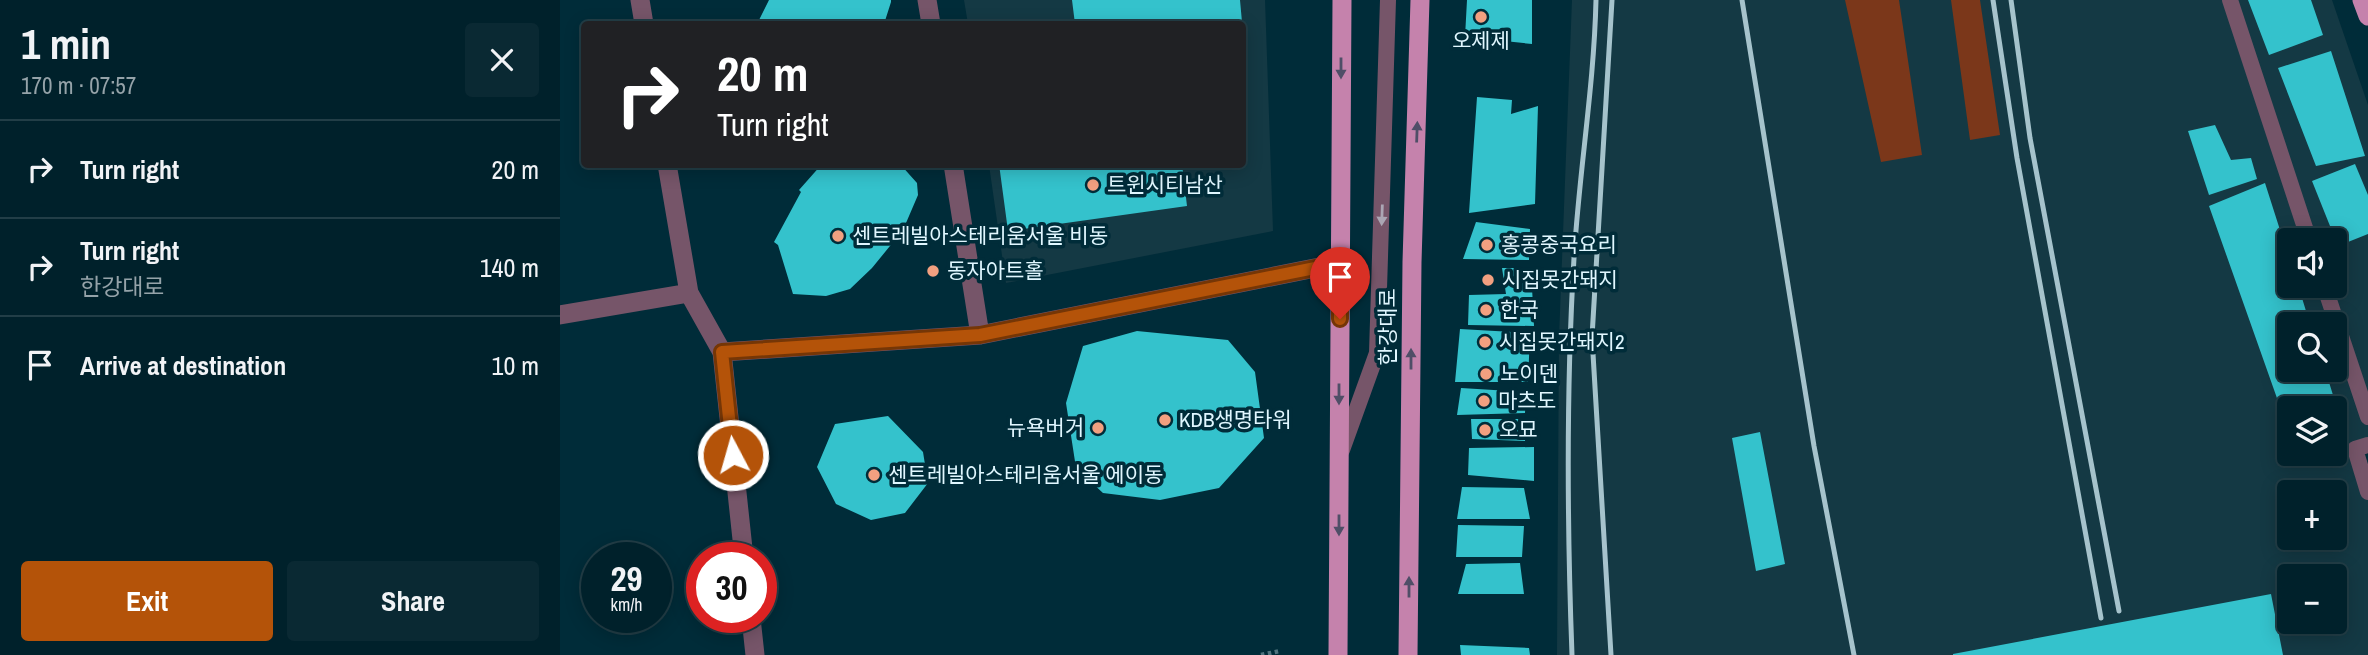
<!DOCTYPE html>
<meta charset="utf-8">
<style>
:root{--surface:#00212b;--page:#0a2933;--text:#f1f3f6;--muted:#95a3a9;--line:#223e47;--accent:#b45309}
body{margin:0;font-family:"Archivo Narrow","Noto Sans KR",sans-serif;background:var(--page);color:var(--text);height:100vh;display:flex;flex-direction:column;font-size:26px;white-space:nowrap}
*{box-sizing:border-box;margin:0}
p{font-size:23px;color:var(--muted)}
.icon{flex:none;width:38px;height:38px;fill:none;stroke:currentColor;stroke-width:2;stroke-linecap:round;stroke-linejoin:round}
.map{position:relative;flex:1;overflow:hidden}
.sheet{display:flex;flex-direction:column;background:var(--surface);width:560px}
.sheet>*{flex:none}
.hud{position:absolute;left:21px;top:21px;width:665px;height:147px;border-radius:7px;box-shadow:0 4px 18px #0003,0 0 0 2px var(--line);background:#202124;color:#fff;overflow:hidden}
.buttons{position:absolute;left:1717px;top:228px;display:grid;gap:14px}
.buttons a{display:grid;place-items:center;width:70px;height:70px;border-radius:7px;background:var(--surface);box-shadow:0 4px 18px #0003,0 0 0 2px var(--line);font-size:35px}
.speed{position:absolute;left:21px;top:542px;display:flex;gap:14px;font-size:35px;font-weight:700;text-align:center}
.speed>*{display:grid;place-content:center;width:91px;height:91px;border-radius:50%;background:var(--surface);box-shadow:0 4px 18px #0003,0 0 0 2px var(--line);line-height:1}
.speed small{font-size:18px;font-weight:400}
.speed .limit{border:10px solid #d22;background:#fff;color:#111}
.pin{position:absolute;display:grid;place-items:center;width:60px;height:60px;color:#fff;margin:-72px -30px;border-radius:50% 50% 50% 0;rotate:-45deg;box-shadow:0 0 7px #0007}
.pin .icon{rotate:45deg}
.me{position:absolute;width:77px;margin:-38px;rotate:354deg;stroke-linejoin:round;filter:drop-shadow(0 0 5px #0008)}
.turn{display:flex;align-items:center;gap:24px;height:147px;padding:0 21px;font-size:32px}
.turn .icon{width:91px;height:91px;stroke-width:2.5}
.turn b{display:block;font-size:49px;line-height:60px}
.round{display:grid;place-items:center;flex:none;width:74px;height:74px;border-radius:7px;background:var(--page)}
.overview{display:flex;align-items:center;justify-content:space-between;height:119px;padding:0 21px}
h1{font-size:42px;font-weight:700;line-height:52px}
.cta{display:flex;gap:14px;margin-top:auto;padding:14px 21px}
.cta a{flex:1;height:80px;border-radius:7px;background:var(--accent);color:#fff;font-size:28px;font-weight:700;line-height:80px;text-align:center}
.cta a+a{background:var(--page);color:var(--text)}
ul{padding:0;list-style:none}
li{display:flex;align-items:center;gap:21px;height:98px;padding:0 21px;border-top:2px solid var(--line)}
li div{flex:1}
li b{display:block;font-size:26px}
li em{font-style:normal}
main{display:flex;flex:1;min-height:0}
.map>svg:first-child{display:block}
</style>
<main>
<section class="sheet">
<div class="overview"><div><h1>1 min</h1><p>170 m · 07:57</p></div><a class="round"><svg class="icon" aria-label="close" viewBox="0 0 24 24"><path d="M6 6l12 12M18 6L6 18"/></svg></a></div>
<ul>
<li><svg class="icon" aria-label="right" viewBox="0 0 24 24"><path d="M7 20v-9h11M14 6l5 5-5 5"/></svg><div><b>Turn right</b></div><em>20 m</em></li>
<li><svg class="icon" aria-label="right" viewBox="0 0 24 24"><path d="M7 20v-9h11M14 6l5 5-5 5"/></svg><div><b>Turn right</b><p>한강대로</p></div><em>140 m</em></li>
<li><svg class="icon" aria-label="arrive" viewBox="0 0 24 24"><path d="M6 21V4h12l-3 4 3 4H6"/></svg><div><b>Arrive at destination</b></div><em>10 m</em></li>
</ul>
<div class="cta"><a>Exit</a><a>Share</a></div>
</section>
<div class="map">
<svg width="1808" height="655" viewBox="0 0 1808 655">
<rect width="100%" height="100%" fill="#002c39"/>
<!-- built -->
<path fill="#143944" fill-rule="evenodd" d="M 404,0 L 705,0 L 713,231 L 446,283 L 429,165 L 682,164 L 682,24 L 408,24 Z
M 1012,0 L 1772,0 L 1808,105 L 1808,443 L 1793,451 L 1808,486 L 1808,655 L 997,655 L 999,338 ZM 1729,240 L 1774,240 L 1774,285 L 1729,285 ZM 1729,324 L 1774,324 L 1774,369 L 1729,369 ZM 1729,408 L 1774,408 L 1774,453 L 1729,453 ZM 1729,492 L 1774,492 L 1774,537 L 1729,537 ZM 1729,576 L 1774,576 L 1774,621 L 1729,621 Z"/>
<!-- green -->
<path fill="#7b371a" d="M 1285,0 L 1339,0 L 1362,155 L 1321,162 Z
M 1391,0 L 1420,0 L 1440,135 L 1410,140 Z"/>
<!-- building -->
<path fill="#34c2cc" d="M 209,0 L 331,0 L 331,2 L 324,24 L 197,24 Z
M 512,0 L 680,0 L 682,22 L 515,24 Z
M 907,0 L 972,0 L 972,44 L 905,37 Z
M 1688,0 L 1751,0 L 1763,35 L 1709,55 Z
M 1771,51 L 1805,156 L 1756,166 L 1718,68 Z
M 917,97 L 952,100 L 951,114 L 978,106 L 975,204 L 909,213 Z
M 1655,125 L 1671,160 L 1691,158 L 1697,179 L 1649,195 L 1628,131 Z
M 262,164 L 340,164 L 357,183 L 358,195 L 343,230 L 312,268 L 290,289 L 266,296 L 233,294 L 218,245 L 214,242 L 241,192 L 239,190 Z
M 439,164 L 622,164 L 627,206 L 448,231 Z
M 1795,164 L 1808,195 L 1808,234 L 1778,246 L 1752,181 Z
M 1705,183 L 1729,258 L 1729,285 L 1738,285 L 1750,324 L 1729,324 L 1729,369 L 1765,369 L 1780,418 L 1774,420 L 1774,408 L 1729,408 L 1729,432 L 1649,206 Z
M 916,222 L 970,229 L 969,260 L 903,259 Z
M 942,268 L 971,268 L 974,326 L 908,325 L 909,295 L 946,294 Z
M 900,329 L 970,333 L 968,382 L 895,382 Z
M 577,331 L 668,340 L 695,372 L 704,438 L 659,488 L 600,500 L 543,493 L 516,468 L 506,403 L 523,346 Z
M 901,388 L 966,392 L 965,413 L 897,415 Z
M 328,416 L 363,452 L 368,483 L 345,513 L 311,520 L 276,504 L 257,467 L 275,424 Z
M 911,419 L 967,419 L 965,441 L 912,439 Z
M 1200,432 L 1225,564 L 1196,571 L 1172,438 Z
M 974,447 L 974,481 L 908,475 L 909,448 Z
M 902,487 L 964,488 L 970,519 L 897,519 Z
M 898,525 L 964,526 L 962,557 L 896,557 Z
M 960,563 L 964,594 L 898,594 L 906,564 Z
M 1711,594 L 1723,655 L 1393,655 L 1393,654 Z
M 900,645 L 969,648 L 970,655 L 901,655 Z"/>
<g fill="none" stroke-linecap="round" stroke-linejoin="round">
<!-- path -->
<path stroke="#4e737e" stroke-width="4.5" stroke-dasharray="3.5 3.5" stroke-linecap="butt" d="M 701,655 L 720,651"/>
<!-- service -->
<path stroke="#765569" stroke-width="16" d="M 1670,0 L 1749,240
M 1764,285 L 1808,417
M 1808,445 L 1795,449 L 1808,492
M 782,450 L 817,353 L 828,0"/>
<!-- minor -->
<path stroke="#765569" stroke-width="19" d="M 80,0 L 84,24
M 367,0 L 371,24
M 107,164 L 129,293 L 162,352 L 184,558
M 393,164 L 420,335
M 0,315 L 129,293
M 162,352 L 420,335 L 780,263
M 191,618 L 195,655"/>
<!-- primary -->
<path stroke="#c582ac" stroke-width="19" d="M 1802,0 L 1808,16
M 778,655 L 782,0
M 848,655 L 852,262 L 860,0"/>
<!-- rail -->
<path stroke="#a6c3cc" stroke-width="5" d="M 1182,0 L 1254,446 L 1294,655
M 1433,0 L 1457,158 L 1541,618
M 1451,0 L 1470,138 L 1559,611
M 1012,655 C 1007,522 1006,391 1014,258 C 1019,172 1034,87 1036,0
M 1051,655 L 1032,337 L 1052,0"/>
</g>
<!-- one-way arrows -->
<defs><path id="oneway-solid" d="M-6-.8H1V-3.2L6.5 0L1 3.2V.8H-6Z" transform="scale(1.75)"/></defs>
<g fill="#4f4e67">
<use href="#oneway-solid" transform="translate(781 68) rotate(90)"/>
<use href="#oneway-solid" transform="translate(857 132) rotate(-88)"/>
<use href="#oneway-solid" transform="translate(851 359) rotate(-90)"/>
<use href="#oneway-solid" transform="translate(779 394) rotate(90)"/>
<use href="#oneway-solid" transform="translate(779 525) rotate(90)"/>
<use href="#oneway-solid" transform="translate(849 587) rotate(-90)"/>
</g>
<use fill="#aba6b4" href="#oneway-solid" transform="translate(822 215) rotate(92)"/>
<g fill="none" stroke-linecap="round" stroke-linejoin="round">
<!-- route casing -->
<g stroke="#753606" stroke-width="18">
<path id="route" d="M 173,455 L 162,352 L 420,335 L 780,263 L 780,319"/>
</g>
<!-- route -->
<use href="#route" stroke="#b45309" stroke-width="12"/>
</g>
<!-- markers -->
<g fill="#f2a080" stroke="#002c39" stroke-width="2.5">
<circle cx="921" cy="17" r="7"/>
<circle cx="533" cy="185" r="7"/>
<circle cx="278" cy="236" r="7"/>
<circle cx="927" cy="245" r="7"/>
<circle cx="373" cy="271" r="7"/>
<circle cx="928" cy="280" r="7"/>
<circle cx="926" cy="310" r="7"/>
<circle cx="925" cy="342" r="7"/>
<circle cx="926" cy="374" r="7"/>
<circle cx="924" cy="401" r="7"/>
<circle cx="605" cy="420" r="7"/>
<circle cx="538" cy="428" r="7"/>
<circle cx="925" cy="430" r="7"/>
<circle cx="314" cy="475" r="7"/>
</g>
<g text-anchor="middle" stroke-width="7" stroke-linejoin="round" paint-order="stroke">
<!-- poi labels -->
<g font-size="21" fill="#e0f7ff" stroke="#002c39" text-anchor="start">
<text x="921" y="48" text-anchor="middle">오제제</text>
<text x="547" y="192">트윈시티남산</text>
<text x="292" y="243">센트레빌아스테리움서울 비동</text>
<text x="941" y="252">홍콩중국요리</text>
<text x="387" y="278">동자아트홀</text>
<text x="942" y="287">시집못간돼지</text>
<text x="940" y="317">한국</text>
<text x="939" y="349">시집못간돼지2</text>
<text x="940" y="381">노이덴</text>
<text x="938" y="408">마츠도</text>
<text x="619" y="427">KDB생명타워</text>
<text x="524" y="435" text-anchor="end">뉴욕버거</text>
<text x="939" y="437">오묘</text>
<text x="328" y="482">센트레빌아스테리움서울 에이동</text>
</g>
<!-- street labels -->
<g font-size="21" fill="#e0f7ff" stroke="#002c39">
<text transform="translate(828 327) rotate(-90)" y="7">한강대로</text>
</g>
</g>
</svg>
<div class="buttons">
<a><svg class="icon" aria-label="sound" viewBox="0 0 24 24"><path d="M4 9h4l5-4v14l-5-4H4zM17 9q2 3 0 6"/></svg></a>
<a><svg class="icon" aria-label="search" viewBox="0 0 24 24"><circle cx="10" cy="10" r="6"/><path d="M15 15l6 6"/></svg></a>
<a><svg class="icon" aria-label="layers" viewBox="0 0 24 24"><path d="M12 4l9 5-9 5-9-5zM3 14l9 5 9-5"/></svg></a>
<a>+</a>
<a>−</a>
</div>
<div class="speed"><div>29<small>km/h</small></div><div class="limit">30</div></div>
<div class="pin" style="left:780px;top:319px;background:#d93025"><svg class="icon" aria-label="arrive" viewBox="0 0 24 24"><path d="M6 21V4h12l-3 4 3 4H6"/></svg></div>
<svg class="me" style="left:173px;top:455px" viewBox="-20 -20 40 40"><circle r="17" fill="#b45309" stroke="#fff" stroke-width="3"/><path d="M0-11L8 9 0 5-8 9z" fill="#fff"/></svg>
<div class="hud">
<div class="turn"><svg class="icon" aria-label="right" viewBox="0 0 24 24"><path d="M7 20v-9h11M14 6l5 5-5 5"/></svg><div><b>20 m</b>Turn right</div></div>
</div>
</div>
</main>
